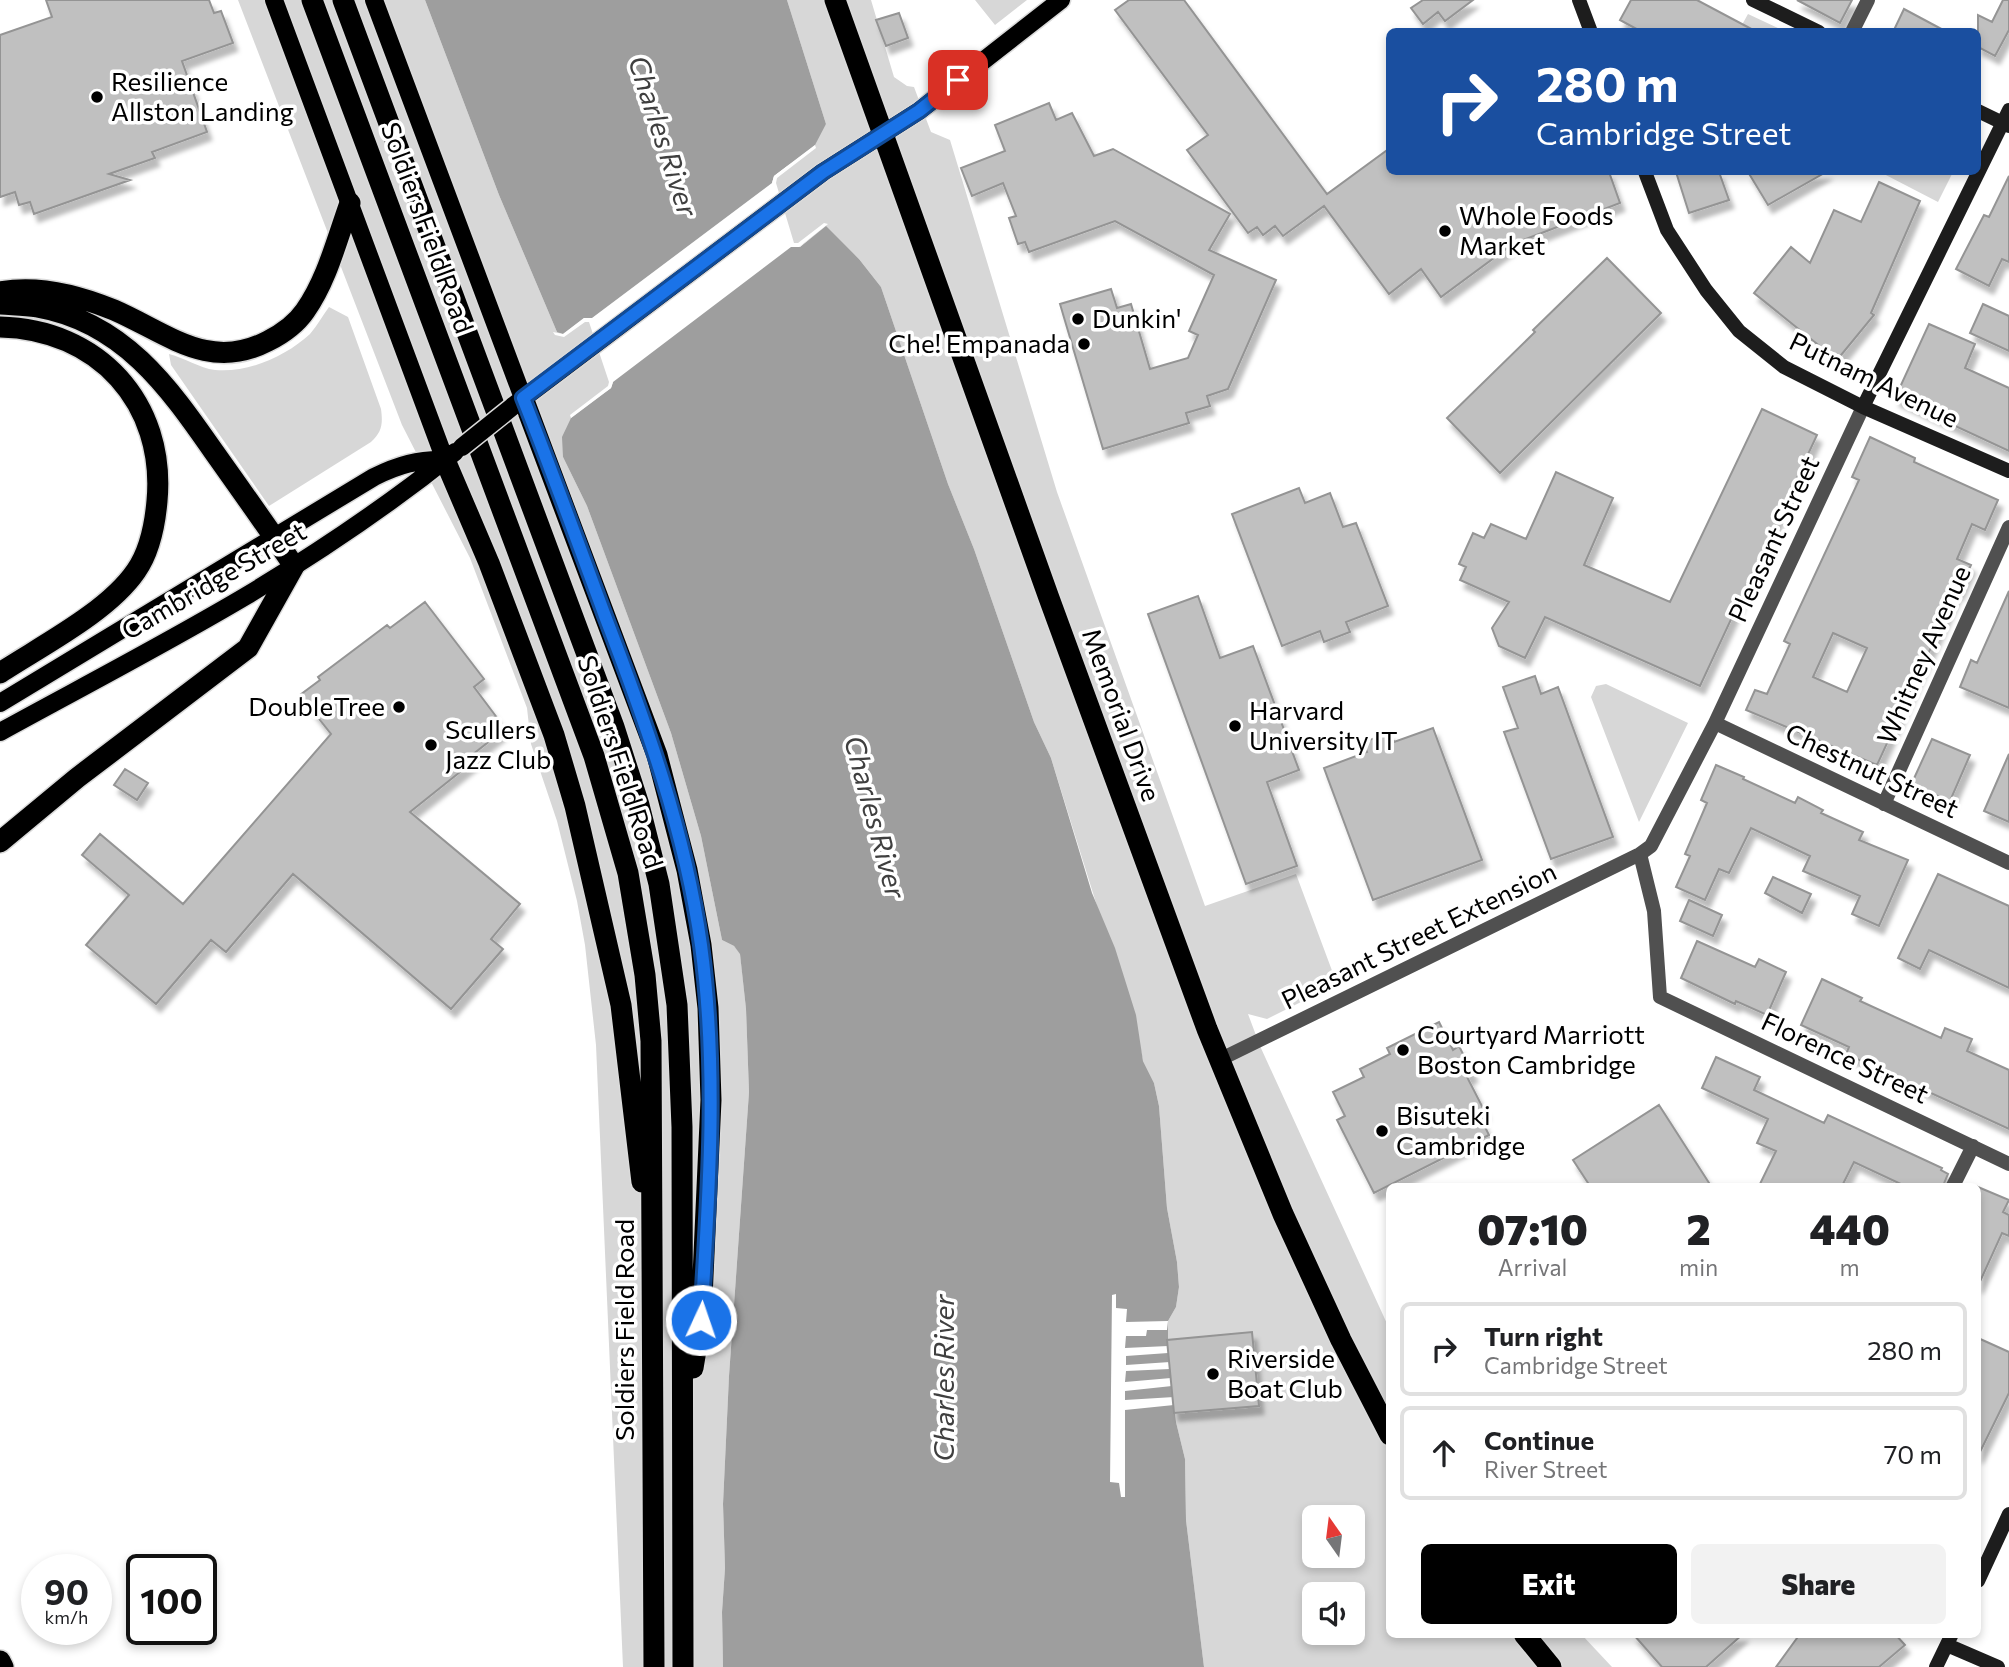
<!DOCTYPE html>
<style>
:root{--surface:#fff;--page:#f2f2f2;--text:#202124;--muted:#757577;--line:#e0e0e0;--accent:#000}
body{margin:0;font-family:Commissioner,sans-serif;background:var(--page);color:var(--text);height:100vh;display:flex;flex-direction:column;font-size:26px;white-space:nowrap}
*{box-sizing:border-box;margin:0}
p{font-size:23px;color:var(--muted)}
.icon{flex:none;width:38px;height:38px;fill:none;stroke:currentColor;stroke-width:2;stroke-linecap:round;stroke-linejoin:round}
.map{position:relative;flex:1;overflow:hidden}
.drawer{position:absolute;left:1386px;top:1183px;width:595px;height:455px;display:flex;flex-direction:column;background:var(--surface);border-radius:10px;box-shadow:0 4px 10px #0003}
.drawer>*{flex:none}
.hud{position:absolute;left:1386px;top:28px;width:595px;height:147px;border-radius:10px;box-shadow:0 4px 10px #0003;background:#1a4fa0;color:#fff;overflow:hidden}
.needle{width:46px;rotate:346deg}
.tools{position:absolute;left:1302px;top:1505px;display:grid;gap:14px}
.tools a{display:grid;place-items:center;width:63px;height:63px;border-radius:10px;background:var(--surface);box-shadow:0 4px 10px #0003;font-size:35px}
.speed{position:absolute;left:21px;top:1554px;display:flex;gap:14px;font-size:35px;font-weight:700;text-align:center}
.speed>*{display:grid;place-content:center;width:91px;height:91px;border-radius:50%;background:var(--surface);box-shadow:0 4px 10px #0003;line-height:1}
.speed small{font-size:18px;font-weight:400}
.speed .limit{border:4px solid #111;border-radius:10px;background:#fff;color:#111}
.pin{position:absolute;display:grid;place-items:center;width:60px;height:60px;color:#fff;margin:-30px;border-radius:14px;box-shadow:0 4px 10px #0006}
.me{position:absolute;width:77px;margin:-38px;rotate:3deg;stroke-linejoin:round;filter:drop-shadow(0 0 5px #0008)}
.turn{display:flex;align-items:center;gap:24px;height:147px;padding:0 35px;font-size:32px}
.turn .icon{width:91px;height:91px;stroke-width:2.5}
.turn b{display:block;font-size:49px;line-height:60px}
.eta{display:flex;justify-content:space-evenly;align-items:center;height:119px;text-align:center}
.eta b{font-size:42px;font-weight:800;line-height:49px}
.cta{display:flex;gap:14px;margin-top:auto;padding:14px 35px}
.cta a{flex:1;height:80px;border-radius:10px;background:var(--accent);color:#fff;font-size:28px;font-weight:800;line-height:80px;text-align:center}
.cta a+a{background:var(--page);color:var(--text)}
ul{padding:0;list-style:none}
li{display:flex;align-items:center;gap:21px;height:94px;margin:0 14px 10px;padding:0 21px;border:4px solid var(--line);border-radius:10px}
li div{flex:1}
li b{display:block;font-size:26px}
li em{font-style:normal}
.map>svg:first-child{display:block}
</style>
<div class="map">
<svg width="2009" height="1667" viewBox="0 0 2009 1667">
<defs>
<filter id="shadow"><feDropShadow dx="4.5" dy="8" stdDeviation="2" flood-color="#0004"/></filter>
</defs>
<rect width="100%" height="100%" fill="#fff"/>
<!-- green -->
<path fill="#d7d7d7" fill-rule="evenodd" d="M 238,0 L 425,0 L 499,195 L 557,332 L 584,318 L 591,319 L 613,382 L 563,457 L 587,506 L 671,733 L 701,836 L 722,940 L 734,946 L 740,953 L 746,1009 L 749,1092 L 729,1376 L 723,1504 L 725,1568 L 722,1612 L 723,1667 L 623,1667 L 596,1045 L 585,945 L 577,901 L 557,821 L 531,744 L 527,708 L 470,558 L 402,425 Z
M 787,0 L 871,0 L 894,77 L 907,86 L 914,87 L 931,132 L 950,140 L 1057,492 L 1205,906 L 1296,874 L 1337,984 L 1267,1019 L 1248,1014 L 1260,1046 L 1389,1328 L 1390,1634 L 1582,1635 L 1612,1667 L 1204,1667 L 1186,1520 L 1185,1459 L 1176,1422 L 1168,1346 L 1168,1321 L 1176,1307 L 1179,1287 L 1177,1262 L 1167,1208 L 1159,1106 L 1154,1083 L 1143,1061 L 1139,1041 L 1051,758 L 1034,722 L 974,549 L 948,484 L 881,287 L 859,259 L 826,227 L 799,247 L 791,246 L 772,183 L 826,124 ZM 1314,1517 L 1353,1517 L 1353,1556 L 1314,1556 ZM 1314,1594 L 1353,1594 L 1353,1633 L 1314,1633 Z
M 975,0 L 1027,0 L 995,25 Z
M 1748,14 L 1784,31 L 1738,32 Z
M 1880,172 L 1953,172 L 1938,202 Z
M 329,307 L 348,317 L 381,409 C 383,424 382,432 371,442 L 269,506 L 171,365 L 169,354 C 185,358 199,368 215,370 C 249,373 286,356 310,334 C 317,326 323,315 329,307 Z
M 1606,684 L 1688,723 L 1639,822 L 1591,697 L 1596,686 Z"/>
<!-- water -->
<path fill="#9e9e9e" d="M 425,0 L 787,0 L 826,124 L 815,145 L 774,176 L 772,183 L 791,246 L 800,247 L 826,226 L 859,259 L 881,287 L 948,484 L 974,549 L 1034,722 L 1051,758 L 1092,893 L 1115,948 L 1136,1015 L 1143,1061 L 1154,1083 L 1159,1106 L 1167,1208 L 1177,1262 L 1179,1287 L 1176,1307 L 1168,1321 L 1168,1346 L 1176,1422 L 1185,1459 L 1186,1520 L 1204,1667 L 723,1667 L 722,1612 L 725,1568 L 723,1504 L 729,1376 L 749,1092 L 746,1009 L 740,954 L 734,946 L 722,940 L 701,836 L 671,733 L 587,506 L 563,457 L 562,437 L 571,418 L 611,388 L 613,382 L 591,319 L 584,318 L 563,334 L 557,332 L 499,195 Z"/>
<!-- pier -->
<path fill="#fff" d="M 815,145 L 816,148 L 777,178 L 776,183 L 794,243 L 798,243 L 824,223 L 828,224 L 799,247 L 791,247 L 613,382 L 611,388 L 571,418 L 570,415 L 608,386 L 609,382 L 589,322 L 585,322 L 564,337 L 555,335 L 553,332 L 563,334 L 584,318 L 592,318 L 772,183 L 774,176 Z
M 1116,1294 L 1116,1308 L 1127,1309 L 1126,1322 L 1168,1321 L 1167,1330 L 1147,1330 L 1146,1336 L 1126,1336 L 1125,1348 L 1168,1346 L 1168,1353 L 1126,1356 L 1126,1365 L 1170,1362 L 1170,1369 L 1126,1371 L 1125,1382 L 1171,1378 L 1172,1386 L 1125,1391 L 1125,1400 L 1174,1397 L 1174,1405 L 1125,1410 L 1125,1497 L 1121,1497 L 1119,1483 L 1110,1482 L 1112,1295 Z"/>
<!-- building -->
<path fill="#c0c0c0" stroke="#949494" stroke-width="2" fill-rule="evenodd" filter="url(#shadow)" d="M 46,0 L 209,0 L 214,13 L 221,11 L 233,43 L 182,61 L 207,132 L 152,152 L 155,158 L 109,174 L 130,180 L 34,214 L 30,202 L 19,205 L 15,192 L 0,197 L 0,35 L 52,17 Z
M 1129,0 L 1184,0 L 1327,194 L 1390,148 L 1390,172 L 1609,172 L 1620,203 L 1513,244 L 1441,297 L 1421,269 L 1389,294 L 1324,206 L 1283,236 L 1275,226 L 1263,235 L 1257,227 L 1248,233 L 1187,150 L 1208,135 L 1115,10 Z
M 1423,0 L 1473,0 L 1445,21 L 1438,12 L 1423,24 L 1411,8 Z
M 1631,0 L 1697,0 L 1757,32 L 1642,32 L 1620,20 Z
M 1797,0 L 1852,0 L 1840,23 Z
M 2003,0 L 2009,0 L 2009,30 L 1995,56 L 1978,47 L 1978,15 L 1992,22 Z
M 1904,9 L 1947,32 L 1893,32 Z
M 899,13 L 908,38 L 886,46 L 876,20 Z
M 1049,103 L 1056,120 L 1072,113 L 1094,156 L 1113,149 L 1230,214 L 1209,250 L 1276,280 L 1228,389 L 1207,396 L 1210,406 L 1186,413 L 1189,423 L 1103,449 L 1060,304 L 1111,289 L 1117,308 L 1131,304 L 1150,369 L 1188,358 L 1198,335 L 1189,331 L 1214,275 L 1115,221 L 1029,252 L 1025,242 L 1018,244 L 1009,218 L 1016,216 L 1003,183 L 972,196 L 961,168 L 1005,151 L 995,125 Z
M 1676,172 L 1719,172 L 1729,200 L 1689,213 Z
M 1748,172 L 1826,172 L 1768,205 Z
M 2009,176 L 2009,262 L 2002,259 L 1989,286 L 1956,269 L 1984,215 L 1989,217 Z
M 1879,182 L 1920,201 L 1871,313 L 1874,315 L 1837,360 L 1754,293 L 1791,247 L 1810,263 L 1834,210 L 1861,222 Z
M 1607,258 L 1661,313 L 1500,473 L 1447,418 L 1535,332 L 1533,330 Z
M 1983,304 L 2009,316 L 2009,351 L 1970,333 Z
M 1929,324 L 1975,344 L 1965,368 L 2009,388 L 2009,451 L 1895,398 Z
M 1762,409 L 1817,435 L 1700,686 L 1545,617 L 1525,658 L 1499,646 L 1492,628 L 1509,602 L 1460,580 L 1466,567 L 1459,564 L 1473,533 L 1484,538 L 1491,524 L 1526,539 L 1556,472 L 1613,498 L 1584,565 L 1670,602 Z
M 1870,437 L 1915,458 L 1914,462 L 1998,500 L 1985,530 L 1972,524 L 1957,559 L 1971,565 L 1959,592 L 1957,591 L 1877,765 L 1746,710 L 1755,690 L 1767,694 L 1790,644 L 1784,641 L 1859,480 L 1852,477 ZM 1833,633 L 1867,648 L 1847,692 L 1813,677 Z
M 1299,488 L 1305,503 L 1330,493 L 1343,527 L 1356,523 L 1388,606 L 1346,622 L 1350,632 L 1324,642 L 1320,631 L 1282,646 L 1232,514 Z
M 2009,591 L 2009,708 L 1960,687 L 1971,660 L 1977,663 Z
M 1198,596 L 1220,658 L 1253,646 L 1299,770 L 1267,782 L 1297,866 L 1246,884 L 1148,614 Z
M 425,602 L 484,679 L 474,687 L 498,719 L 493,723 L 501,732 L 472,755 L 475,760 L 410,812 L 520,904 L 491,939 L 503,949 L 451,1009 L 293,874 L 226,952 L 211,940 L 156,1004 L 86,945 L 129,895 L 82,855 L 100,834 L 183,904 L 331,734 L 300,695 L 320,680 L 318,677 L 387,625 L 390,628 Z
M 1535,676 L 1541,694 L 1558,687 L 1613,837 L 1551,859 L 1504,732 L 1518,728 L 1503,687 Z
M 1433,728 L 1482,860 L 1373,900 L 1324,768 L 1367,752 L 1363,742 L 1390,733 L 1394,742 Z
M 1932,739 L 1970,755 L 1950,801 L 1911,785 Z
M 2009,754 L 2009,822 L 1984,811 Z
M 1716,765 L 1744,777 L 1743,779 L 1795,803 L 1798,797 L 1823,810 L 1821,813 L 1863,832 L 1859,840 L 1908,860 L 1879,926 L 1852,914 L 1860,896 L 1803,871 L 1810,856 L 1751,828 L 1729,873 L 1719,869 L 1705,900 L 1676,887 L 1690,856 L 1685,854 L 1707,803 L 1701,800 Z
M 125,769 L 148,783 L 137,800 L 114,785 Z
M 1938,874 L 2009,906 L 2009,988 L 1929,950 L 1920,969 L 1898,958 Z
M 1773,877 L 1811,894 L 1802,913 L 1765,893 Z
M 1689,900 L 1722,915 L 1713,936 L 1680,921 Z
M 1697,941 L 1755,967 L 1759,959 L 1786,972 L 1767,1015 L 1736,1001 L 1735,1004 L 1681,978 Z
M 1822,979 L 1862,998 L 1860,1001 L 1941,1038 L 1945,1028 L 1972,1039 L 1967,1051 L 2009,1070 L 2009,1129 L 1846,1054 L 1849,1047 L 1801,1025 Z
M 1439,1022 L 1453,1050 L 1459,1046 L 1473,1074 L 1467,1077 L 1485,1112 L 1479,1115 L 1489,1135 L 1374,1193 L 1337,1120 L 1345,1116 L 1333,1092 L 1364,1077 L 1360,1069 L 1390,1054 L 1387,1048 Z
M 1716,1057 L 1760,1077 L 1754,1090 L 1824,1123 L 1828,1115 L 1942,1168 L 1941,1170 L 1948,1174 L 1943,1186 L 1905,1186 L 1854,1162 L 1842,1186 L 1759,1186 L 1776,1151 L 1757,1143 L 1768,1119 L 1702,1088 Z
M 1659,1105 L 1711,1186 L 1590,1186 L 1573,1160 Z
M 1978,1187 L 2009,1200 L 2003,1212 L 2009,1215 L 2009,1236 L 2002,1233 L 1978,1286 Z
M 1252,1332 L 1259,1406 L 1174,1413 L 1167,1340 Z
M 1978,1338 L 2009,1352 L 2009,1393 L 1978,1456 Z
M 1633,1634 L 1743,1634 L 1706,1667 L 1662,1667 Z
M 1800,1634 L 1895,1634 L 1905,1645 L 1879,1667 L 1776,1667 Z"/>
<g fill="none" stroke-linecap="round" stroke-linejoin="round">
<!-- primary casing -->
<g stroke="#dbdbdb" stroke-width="21">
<path id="primary" d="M 274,0 L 445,460
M 374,0 L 523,398
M 513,406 L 823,172 L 919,111 L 1061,0
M 0,703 L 374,477 C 398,465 419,459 445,460
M 0,732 C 82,687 165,644 246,596 C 319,552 389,505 455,452"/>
</g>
<!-- highway casing -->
<g stroke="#dbdbdb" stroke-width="24">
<path id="highway" d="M 312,0 L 594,756 L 628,873 L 645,975 L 651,1041 L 654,1667
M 343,0 L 614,727 L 639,805 L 659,884 L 677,1005 L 682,1127 L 683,1667
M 835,0 L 1049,598 L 1207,1029 L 1283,1214 L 1341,1340 L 1390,1435
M 0,292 C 37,285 80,296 114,310 C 167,333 209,372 268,341 C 282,334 296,324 305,311 C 327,280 337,239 350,203
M 0,304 C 12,305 25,305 37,307 C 123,322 168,386 214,452 C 241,490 268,528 294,566 L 248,648 L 77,778 L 0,842
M 0,327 C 98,329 166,403 157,501 C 155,524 150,551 136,571 C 108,612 41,646 0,673
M 523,398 L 657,755 L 687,870 L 701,945 L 708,1008 L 711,1100 L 701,1320 L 693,1368
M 445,460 L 489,563 L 554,735 L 575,806 L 621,1005 L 642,1182
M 1524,1634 L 1551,1667
M 0,1661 L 3,1667"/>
</g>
<!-- street -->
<path stroke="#505050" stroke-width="14" d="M 1852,32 L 1868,0
M 1715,723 L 2009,863
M 1884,804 L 2009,527
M 1640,854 L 1654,911 L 1660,997 L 2009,1164
M 1219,1060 L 1640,854 L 1651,846 L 1715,723 L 1863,407
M 1953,1186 L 1973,1146"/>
<!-- secondary -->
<path stroke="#1d1d1d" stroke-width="14" d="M 1579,0 L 1591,32
M 1753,0 L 1819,32
M 1978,111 L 2009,126
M 1645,172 L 1667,230 L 1706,290 L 1739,331 L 1784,367 L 1863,407 L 2009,471
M 1863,407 L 2009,110
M 1978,1581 L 2009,1514
M 1947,1645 L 1998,1667
M 1936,1667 L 1952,1634"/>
<!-- primary -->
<use href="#primary" stroke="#000" stroke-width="18"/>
<!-- highway -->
<use href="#highway" stroke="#000" stroke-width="21"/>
<!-- primary-bridge casing -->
<g stroke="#dbdbdb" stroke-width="21" stroke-linecap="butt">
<path id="primary-bridge" d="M 462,447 L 512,407"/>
</g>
<!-- primary-bridge -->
<use href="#primary-bridge" stroke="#000" stroke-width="18"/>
</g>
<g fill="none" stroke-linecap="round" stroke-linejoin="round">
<!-- route casing -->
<g stroke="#114b97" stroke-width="18">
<path id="route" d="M 701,1320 C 709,1195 718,1069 701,945 C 685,831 646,723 605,616 C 578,543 552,471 523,398 L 823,172 L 919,111 L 958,80"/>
</g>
<!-- route -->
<use href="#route" stroke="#1a73e8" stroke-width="12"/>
</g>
<!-- markers -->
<g fill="#000" stroke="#fff" stroke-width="2.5">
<circle cx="97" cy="97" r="7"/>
<circle cx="1445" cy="231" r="7"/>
<circle cx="1078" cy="319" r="7"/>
<circle cx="1084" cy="344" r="7"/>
<circle cx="399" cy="707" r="7"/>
<circle cx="1235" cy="726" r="7"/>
<circle cx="431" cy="745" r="7"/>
<circle cx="1403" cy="1050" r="7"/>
<circle cx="1382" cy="1131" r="7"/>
<circle cx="1213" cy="1374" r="7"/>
</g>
<g text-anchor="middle" stroke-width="7" stroke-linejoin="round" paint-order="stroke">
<!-- poi labels -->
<g font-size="26" fill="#000" stroke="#fff" text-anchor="start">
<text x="111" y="91">Resilience<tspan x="111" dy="30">Allston Landing</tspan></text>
<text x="1459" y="225">Whole Foods<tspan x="1459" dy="30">Market</tspan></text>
<text x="1092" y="328">Dunkin'</text>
<text x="1070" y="353" text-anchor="end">Che! Empanada</text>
<text x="385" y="716" text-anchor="end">DoubleTree</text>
<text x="1249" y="720">Harvard<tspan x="1249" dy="30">University IT</tspan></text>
<text x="445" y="739">Scullers<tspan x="445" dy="30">Jazz Club</tspan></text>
<text x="1417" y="1044">Courtyard Marriott<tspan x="1417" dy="30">Boston Cambridge</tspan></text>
<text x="1396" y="1125">Bisuteki<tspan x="1396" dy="30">Cambridge</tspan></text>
<text x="1227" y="1368">Riverside<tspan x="1227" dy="30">Boat Club</tspan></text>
</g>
<!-- street labels -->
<g font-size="26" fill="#000" stroke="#fff">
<text transform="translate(427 228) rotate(70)" y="9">Soldiers Field Road</text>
<text transform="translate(1874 380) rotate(26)" y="9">Putnam Avenue</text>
<text transform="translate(1774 539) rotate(-65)" y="9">Pleasant Street</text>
<text transform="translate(214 581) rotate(-30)" y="9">Cambridge Street</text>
<text transform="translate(1924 655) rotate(-66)" y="9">Whitney Avenue</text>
<text transform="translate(1121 715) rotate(70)" y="9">Memorial Drive</text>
<text transform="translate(620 762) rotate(72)" y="9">Soldiers Field Road</text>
<text transform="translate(1872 771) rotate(25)" y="9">Chestnut Street</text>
<text transform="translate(1419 936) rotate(-26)" y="9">Pleasant Street Extension</text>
<text transform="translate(1845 1058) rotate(25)" y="9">Florence Street</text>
<text transform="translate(625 1330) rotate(-90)" y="9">Soldiers Field Road</text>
</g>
<!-- water labels -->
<g font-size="28" font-style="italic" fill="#3f3f3f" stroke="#fff">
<text transform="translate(663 136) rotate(72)" y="10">Charles River</text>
<text transform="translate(875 817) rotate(75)" y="10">Charles River</text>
<text transform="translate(944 1378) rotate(-90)" y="10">Charles River</text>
</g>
</g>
</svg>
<div class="tools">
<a><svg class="needle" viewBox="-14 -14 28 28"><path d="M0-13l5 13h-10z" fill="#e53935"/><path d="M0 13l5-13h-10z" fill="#757577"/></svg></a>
<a><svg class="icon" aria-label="sound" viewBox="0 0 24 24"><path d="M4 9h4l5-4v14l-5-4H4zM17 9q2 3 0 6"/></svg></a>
</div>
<div class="speed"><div>90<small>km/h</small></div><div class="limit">100</div></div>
<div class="pin" style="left:958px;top:80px;background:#d93025"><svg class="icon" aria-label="arrive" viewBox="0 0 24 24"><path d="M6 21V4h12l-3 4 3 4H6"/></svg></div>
<svg class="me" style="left:701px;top:1320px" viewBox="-20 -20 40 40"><circle r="17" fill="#1a73e8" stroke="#fff" stroke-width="3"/><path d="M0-11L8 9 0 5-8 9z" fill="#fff"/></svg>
<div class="hud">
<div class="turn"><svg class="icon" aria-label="right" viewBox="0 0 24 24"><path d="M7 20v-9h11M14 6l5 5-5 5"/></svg><div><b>280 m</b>Cambridge Street</div></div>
</div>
<section class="drawer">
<div class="eta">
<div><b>07:10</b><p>Arrival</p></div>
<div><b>2</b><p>min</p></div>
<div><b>440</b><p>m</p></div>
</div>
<ul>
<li><svg class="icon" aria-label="right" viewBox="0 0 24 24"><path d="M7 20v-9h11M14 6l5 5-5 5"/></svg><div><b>Turn right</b><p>Cambridge Street</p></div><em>280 m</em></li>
<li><svg class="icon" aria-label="ahead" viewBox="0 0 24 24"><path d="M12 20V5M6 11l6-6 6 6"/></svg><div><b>Continue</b><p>River Street</p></div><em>70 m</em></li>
</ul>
<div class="cta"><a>Exit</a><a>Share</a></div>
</section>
</div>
